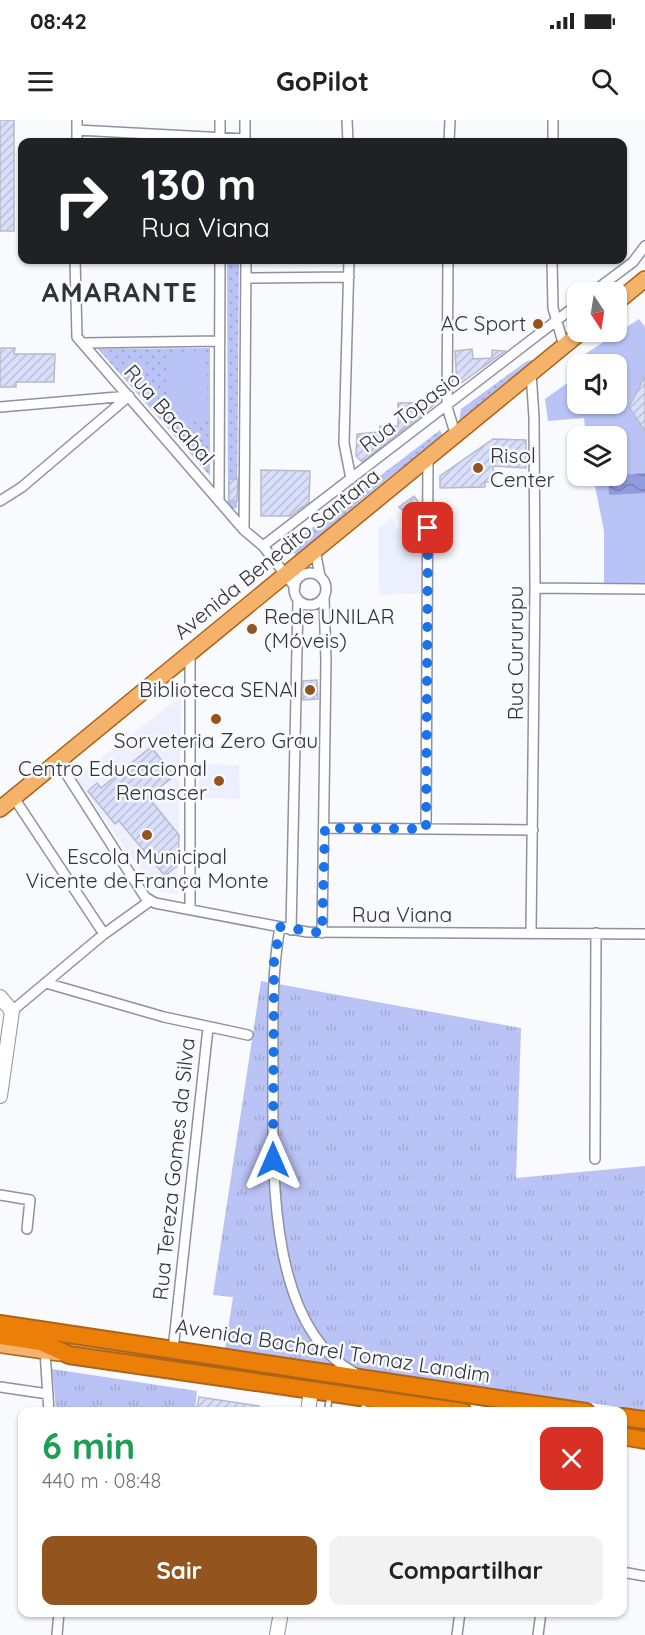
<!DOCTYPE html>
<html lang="pt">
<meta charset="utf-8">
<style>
:root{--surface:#fff;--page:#f2f2f2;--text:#222;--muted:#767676;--accent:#94541d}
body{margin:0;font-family:Quicksand,sans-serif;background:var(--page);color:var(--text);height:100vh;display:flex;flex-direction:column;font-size:22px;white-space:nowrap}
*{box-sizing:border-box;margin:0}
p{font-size:20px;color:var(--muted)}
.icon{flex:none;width:33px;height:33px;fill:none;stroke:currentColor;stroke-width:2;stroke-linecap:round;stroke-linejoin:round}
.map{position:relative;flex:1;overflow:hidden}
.panel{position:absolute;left:18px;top:1287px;width:609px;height:210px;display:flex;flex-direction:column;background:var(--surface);border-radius:12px;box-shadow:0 2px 4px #0004}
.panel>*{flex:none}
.hud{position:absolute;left:18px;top:18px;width:609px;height:126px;border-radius:12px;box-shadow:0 2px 4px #0004;background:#202124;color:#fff;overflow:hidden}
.needle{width:39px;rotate:168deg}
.fabs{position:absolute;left:567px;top:162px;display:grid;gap:12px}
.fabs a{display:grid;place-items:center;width:60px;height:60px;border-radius:12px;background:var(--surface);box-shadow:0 2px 4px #0004;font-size:30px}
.pin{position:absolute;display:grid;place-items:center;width:51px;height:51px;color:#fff;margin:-26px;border-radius:12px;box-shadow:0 3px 9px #0006}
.me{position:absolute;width:66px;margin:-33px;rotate:0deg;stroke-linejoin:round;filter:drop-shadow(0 0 4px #0008)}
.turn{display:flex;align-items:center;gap:21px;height:126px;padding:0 24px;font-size:27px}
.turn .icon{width:78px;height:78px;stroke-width:2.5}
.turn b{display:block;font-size:42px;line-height:51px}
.round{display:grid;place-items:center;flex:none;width:63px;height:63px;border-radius:12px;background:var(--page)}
.summary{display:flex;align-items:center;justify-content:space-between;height:102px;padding:0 24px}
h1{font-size:36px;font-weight:700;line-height:45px;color:#1e9e55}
.cta{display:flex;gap:12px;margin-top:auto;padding:12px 24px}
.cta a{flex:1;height:69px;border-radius:12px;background:var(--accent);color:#fff;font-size:24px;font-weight:700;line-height:69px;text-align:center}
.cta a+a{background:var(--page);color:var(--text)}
.status{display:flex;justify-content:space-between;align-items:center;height:42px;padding:0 30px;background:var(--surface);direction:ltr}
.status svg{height:16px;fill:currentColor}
header{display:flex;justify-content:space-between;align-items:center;height:78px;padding:0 24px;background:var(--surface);font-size:27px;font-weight:700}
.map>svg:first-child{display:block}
</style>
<div class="status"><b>08:42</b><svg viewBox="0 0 49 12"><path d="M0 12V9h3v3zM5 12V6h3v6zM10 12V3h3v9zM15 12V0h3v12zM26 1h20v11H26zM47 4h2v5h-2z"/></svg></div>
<header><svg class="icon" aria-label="menu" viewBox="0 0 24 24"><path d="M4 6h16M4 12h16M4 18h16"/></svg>GoPilot<svg class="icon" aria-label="search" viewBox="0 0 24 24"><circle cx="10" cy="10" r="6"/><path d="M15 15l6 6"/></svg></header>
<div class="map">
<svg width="645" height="1515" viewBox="0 0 645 1515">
<defs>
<pattern id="grass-tufts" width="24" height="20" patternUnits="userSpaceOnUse" patternTransform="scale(1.5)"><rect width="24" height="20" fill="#bac3f5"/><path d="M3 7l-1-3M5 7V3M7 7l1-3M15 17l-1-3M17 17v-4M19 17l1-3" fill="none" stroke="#a0a8d3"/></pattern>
<pattern id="park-dots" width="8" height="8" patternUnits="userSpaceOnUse" patternTransform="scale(1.5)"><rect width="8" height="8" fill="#bac3f5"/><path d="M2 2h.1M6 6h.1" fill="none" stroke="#a0a8d3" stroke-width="1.8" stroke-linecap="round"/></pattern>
<pattern id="water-waves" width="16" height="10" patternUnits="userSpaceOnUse" patternTransform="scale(1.5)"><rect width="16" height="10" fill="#919cde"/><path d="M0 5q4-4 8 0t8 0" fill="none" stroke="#7780b5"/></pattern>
<pattern id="building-hatch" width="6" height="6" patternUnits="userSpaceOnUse" patternTransform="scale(1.5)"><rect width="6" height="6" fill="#d9dffb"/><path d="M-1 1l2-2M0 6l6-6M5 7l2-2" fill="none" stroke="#bbc0d8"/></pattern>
</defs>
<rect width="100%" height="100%" fill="#f9fafd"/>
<!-- built -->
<path fill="#eceffe" d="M 392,397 L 397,409 L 424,402 L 422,473 L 379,475 L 378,410 Z
M 181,576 L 178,774 L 154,770 L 77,660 L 83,652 Z
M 199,644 L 239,645 L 240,679 L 199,678 Z"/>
<!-- grass -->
<path fill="url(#grass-tufts)" d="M 261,861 L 521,908 L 516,1058 L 645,1046 L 645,1291 L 225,1229 L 233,1177 L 213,1175 Z
M 52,1249 L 197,1271 L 195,1291 L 56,1291 Z"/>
<!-- park -->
<path fill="url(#park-dots)" d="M 227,140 L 239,140 L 237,388 L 231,389 L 228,384 Z
M 210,228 L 210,356 L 98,229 Z
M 532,240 L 535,243 L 464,305 L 459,302 L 461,289 L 527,241 Z
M 440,310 L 443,317 L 424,338 L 397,351 L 346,393 L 328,415 L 299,438 L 292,431 L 291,424 Z"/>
<!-- pitch -->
<path fill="#bac3f5" d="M 639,199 L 645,207 L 645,465 L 604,465 L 604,411 L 593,356 L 616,356 L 616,316 L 586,316 L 584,298 L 548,301 L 545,279 L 577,256 L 578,284 L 616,284 L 616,244 L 580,244 L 579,238 Z
M 206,231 L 208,302 L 169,303 L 167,232 Z"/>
<!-- water -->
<path fill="url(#water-waves)" d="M 645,353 L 645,373 L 609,375 L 608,356 Z"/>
<!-- building -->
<path fill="url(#building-hatch)" stroke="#b7bacb" stroke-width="1.5" d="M 0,0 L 14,0 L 14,111 L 0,111 Z
M 0,228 L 15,228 L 14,234 L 55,234 L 54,262 L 16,262 L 16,267 L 0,267 Z
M 472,229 L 473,239 L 492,238 L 492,230 L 505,231 L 457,266 L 455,231 Z
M 645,256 L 645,311 L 629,287 Z
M 438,282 L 362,342 L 356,336 L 357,314 L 380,312 L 380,306 L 398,306 L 398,283 Z
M 493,319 L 526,320 L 526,348 L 493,346 L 494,362 L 485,362 L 485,367 L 440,368 L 440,356 Z
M 261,350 L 310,351 L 309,382 L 290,396 L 261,396 Z
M 229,359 L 238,359 L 237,381 L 229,381 Z
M 414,376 L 421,386 L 408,395 L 399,387 Z
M 317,560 L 318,579 L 303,580 L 303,561 Z
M 151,627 L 174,656 L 148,677 L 179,715 L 178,745 L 165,756 L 119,701 L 115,704 L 88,671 L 97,663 L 101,668 Z
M 199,1277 L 259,1286 L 259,1292 L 196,1292 Z"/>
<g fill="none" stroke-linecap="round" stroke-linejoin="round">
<!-- lane casing -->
<g stroke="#8d91a1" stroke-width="8">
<path id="lane" d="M 327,1292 L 330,1275
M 363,1292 L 365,1280"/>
</g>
<!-- street casing -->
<g stroke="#8d91a1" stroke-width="12">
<path id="street" d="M 77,0 L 77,22
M 220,0 L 220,22
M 245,0 L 245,22
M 347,0 L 348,22
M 77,10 L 245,19
M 449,22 L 450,0
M 553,22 L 553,0
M 75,140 L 77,217 L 244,410 L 263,426 L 295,467
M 349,140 L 344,323 L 351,359
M 448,140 L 447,287 L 456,316
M 552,140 L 553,188 L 564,226
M 246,158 L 349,157
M 593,172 L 633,142 L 645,126
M 84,223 L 219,221
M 531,253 L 534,297 L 535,468 L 531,812
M 0,287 L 129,276
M 0,381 L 22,367 L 129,276
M 219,381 L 220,140
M 244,410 L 246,140
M 263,426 L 578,184
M 315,430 L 320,456
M294 469a16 16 0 1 1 32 0a16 16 0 1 1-32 0Z
M 535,468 L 645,469
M 190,532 L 190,788
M 58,641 L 145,777 L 155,783 L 307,812 L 645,814
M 14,678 L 104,814
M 325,708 L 533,710
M 426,709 L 428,338
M 280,807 C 271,857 273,907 273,958 C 273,1044 266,1206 355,1253
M 291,810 L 298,481
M 322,813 L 326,541 L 324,477
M 46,863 L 164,897 L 248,915
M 12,891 L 104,814 L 150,781
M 595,1039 L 596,813
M 0,1075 L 30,1080 L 27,1109
M 173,1230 L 208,908
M 45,1231 L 49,1292
M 0,1267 L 48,1274
M 622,1452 L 645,1456
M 57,1515 L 59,1492
M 457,1515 L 460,1492
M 538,1515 L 541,1492"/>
</g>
<!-- secondary casing -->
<g stroke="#8d91a1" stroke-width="16">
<path id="secondary" d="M 0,877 L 12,891 L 0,976
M 308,1292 L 311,1270
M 277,1515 L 281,1492"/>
</g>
<!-- primary casing -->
<g stroke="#ab6419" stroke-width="18">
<path id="primary" d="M 616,183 L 645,159
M 0,689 L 581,212
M 3,1225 L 59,1233"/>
</g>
<!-- highway casing -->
<g stroke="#ab6419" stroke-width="20">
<path id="highway" d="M 0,1204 L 586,1292
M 0,1216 L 41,1222 L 69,1235 L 463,1292
M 622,1297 L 645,1300
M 622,1316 L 645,1320"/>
</g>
<!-- lane -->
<use href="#lane" stroke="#fff" stroke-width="4.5"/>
<!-- street -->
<use href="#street" stroke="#fff" stroke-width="9"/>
<!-- secondary -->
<use href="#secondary" stroke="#fff" stroke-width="14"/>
<!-- primary -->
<use href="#primary" stroke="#f4b26b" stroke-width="15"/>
<!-- highway -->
<use href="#highway" stroke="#ec7f08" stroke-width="16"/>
</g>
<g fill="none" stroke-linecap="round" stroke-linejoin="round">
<!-- route -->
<path stroke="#1a73e8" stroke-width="10" stroke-dasharray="0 18" d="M 273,1040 L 274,842 L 280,807 L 322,813 L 325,708 L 426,709 L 428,408"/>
</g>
<!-- markers -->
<g fill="#94541d" stroke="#f9fafd" stroke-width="2">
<circle cx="538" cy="204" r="6"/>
<circle cx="478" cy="348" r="6"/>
<circle cx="252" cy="509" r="6"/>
<circle cx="310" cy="570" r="6"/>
<circle cx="216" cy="599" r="6"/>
<circle cx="219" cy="661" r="6"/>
<circle cx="147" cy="715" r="6"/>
</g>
<g text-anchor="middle" stroke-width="5" stroke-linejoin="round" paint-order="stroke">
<!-- poi labels -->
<g font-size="21" fill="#313339" stroke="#f9fafd" text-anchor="end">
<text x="526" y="211">AC Sport</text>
<text x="490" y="343" text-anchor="start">Risol<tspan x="490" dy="24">Center</tspan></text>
<text x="264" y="504" text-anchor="start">Rede UNILAR<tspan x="264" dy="24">(Móveis)</tspan></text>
<text x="298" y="577">Biblioteca SENAI</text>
<text x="216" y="628" text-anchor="middle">Sorveteria Zero Grau</text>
<text x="207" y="656">Centro Educacional<tspan x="207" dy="24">Renascer</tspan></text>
<text x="147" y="744" text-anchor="middle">Escola Municipal<tspan x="147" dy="24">Vicente de França Monte</tspan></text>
</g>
<!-- street labels -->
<g font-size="21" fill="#313339" stroke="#f9fafd">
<text transform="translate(410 292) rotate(-37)" y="7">Rua Topasio</text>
<text transform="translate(169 295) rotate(49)" y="7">Rua Bacabal</text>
<text transform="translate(277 434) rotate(-39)" y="7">Avenida Benedito Santana</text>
<text transform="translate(516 533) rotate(-90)" y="7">Rua Cururupu</text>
<text x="402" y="802">Rua Viana</text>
<text transform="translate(174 1049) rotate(-84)" y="7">Rua Tereza Gomes da Silva</text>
<text transform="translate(333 1231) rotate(9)" y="7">Avenida Bacharel Tomaz Landim</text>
</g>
<!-- district labels -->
<g font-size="27" font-weight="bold" letter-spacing="1.5" fill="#313339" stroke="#f9fafd">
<text x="120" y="182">AMARANTE</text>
</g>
</g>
</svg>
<div class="fabs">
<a><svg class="needle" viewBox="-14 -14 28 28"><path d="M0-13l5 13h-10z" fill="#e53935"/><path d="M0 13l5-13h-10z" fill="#767676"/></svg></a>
<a><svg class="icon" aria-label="sound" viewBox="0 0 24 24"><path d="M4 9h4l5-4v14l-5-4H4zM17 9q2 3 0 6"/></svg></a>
<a><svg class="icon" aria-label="layers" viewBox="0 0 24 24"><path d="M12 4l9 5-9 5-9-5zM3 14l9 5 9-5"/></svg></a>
</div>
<div class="pin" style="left:428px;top:408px;background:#d93025"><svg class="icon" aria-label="arrive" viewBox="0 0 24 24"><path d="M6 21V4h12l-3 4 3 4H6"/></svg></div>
<svg class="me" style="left:273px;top:1040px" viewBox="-20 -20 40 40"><path d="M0-17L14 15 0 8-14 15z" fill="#1a73e8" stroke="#fff" stroke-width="4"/></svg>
<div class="hud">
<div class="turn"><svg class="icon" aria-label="right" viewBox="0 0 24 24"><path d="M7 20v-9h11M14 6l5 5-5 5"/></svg><div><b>130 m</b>Rua Viana</div></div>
</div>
<section class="panel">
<div class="summary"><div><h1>6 min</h1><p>440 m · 08:48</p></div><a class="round" style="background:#d93025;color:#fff"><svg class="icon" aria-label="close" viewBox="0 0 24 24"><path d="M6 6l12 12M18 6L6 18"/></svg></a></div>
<div class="cta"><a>Sair</a><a>Compartilhar</a></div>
</section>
</div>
